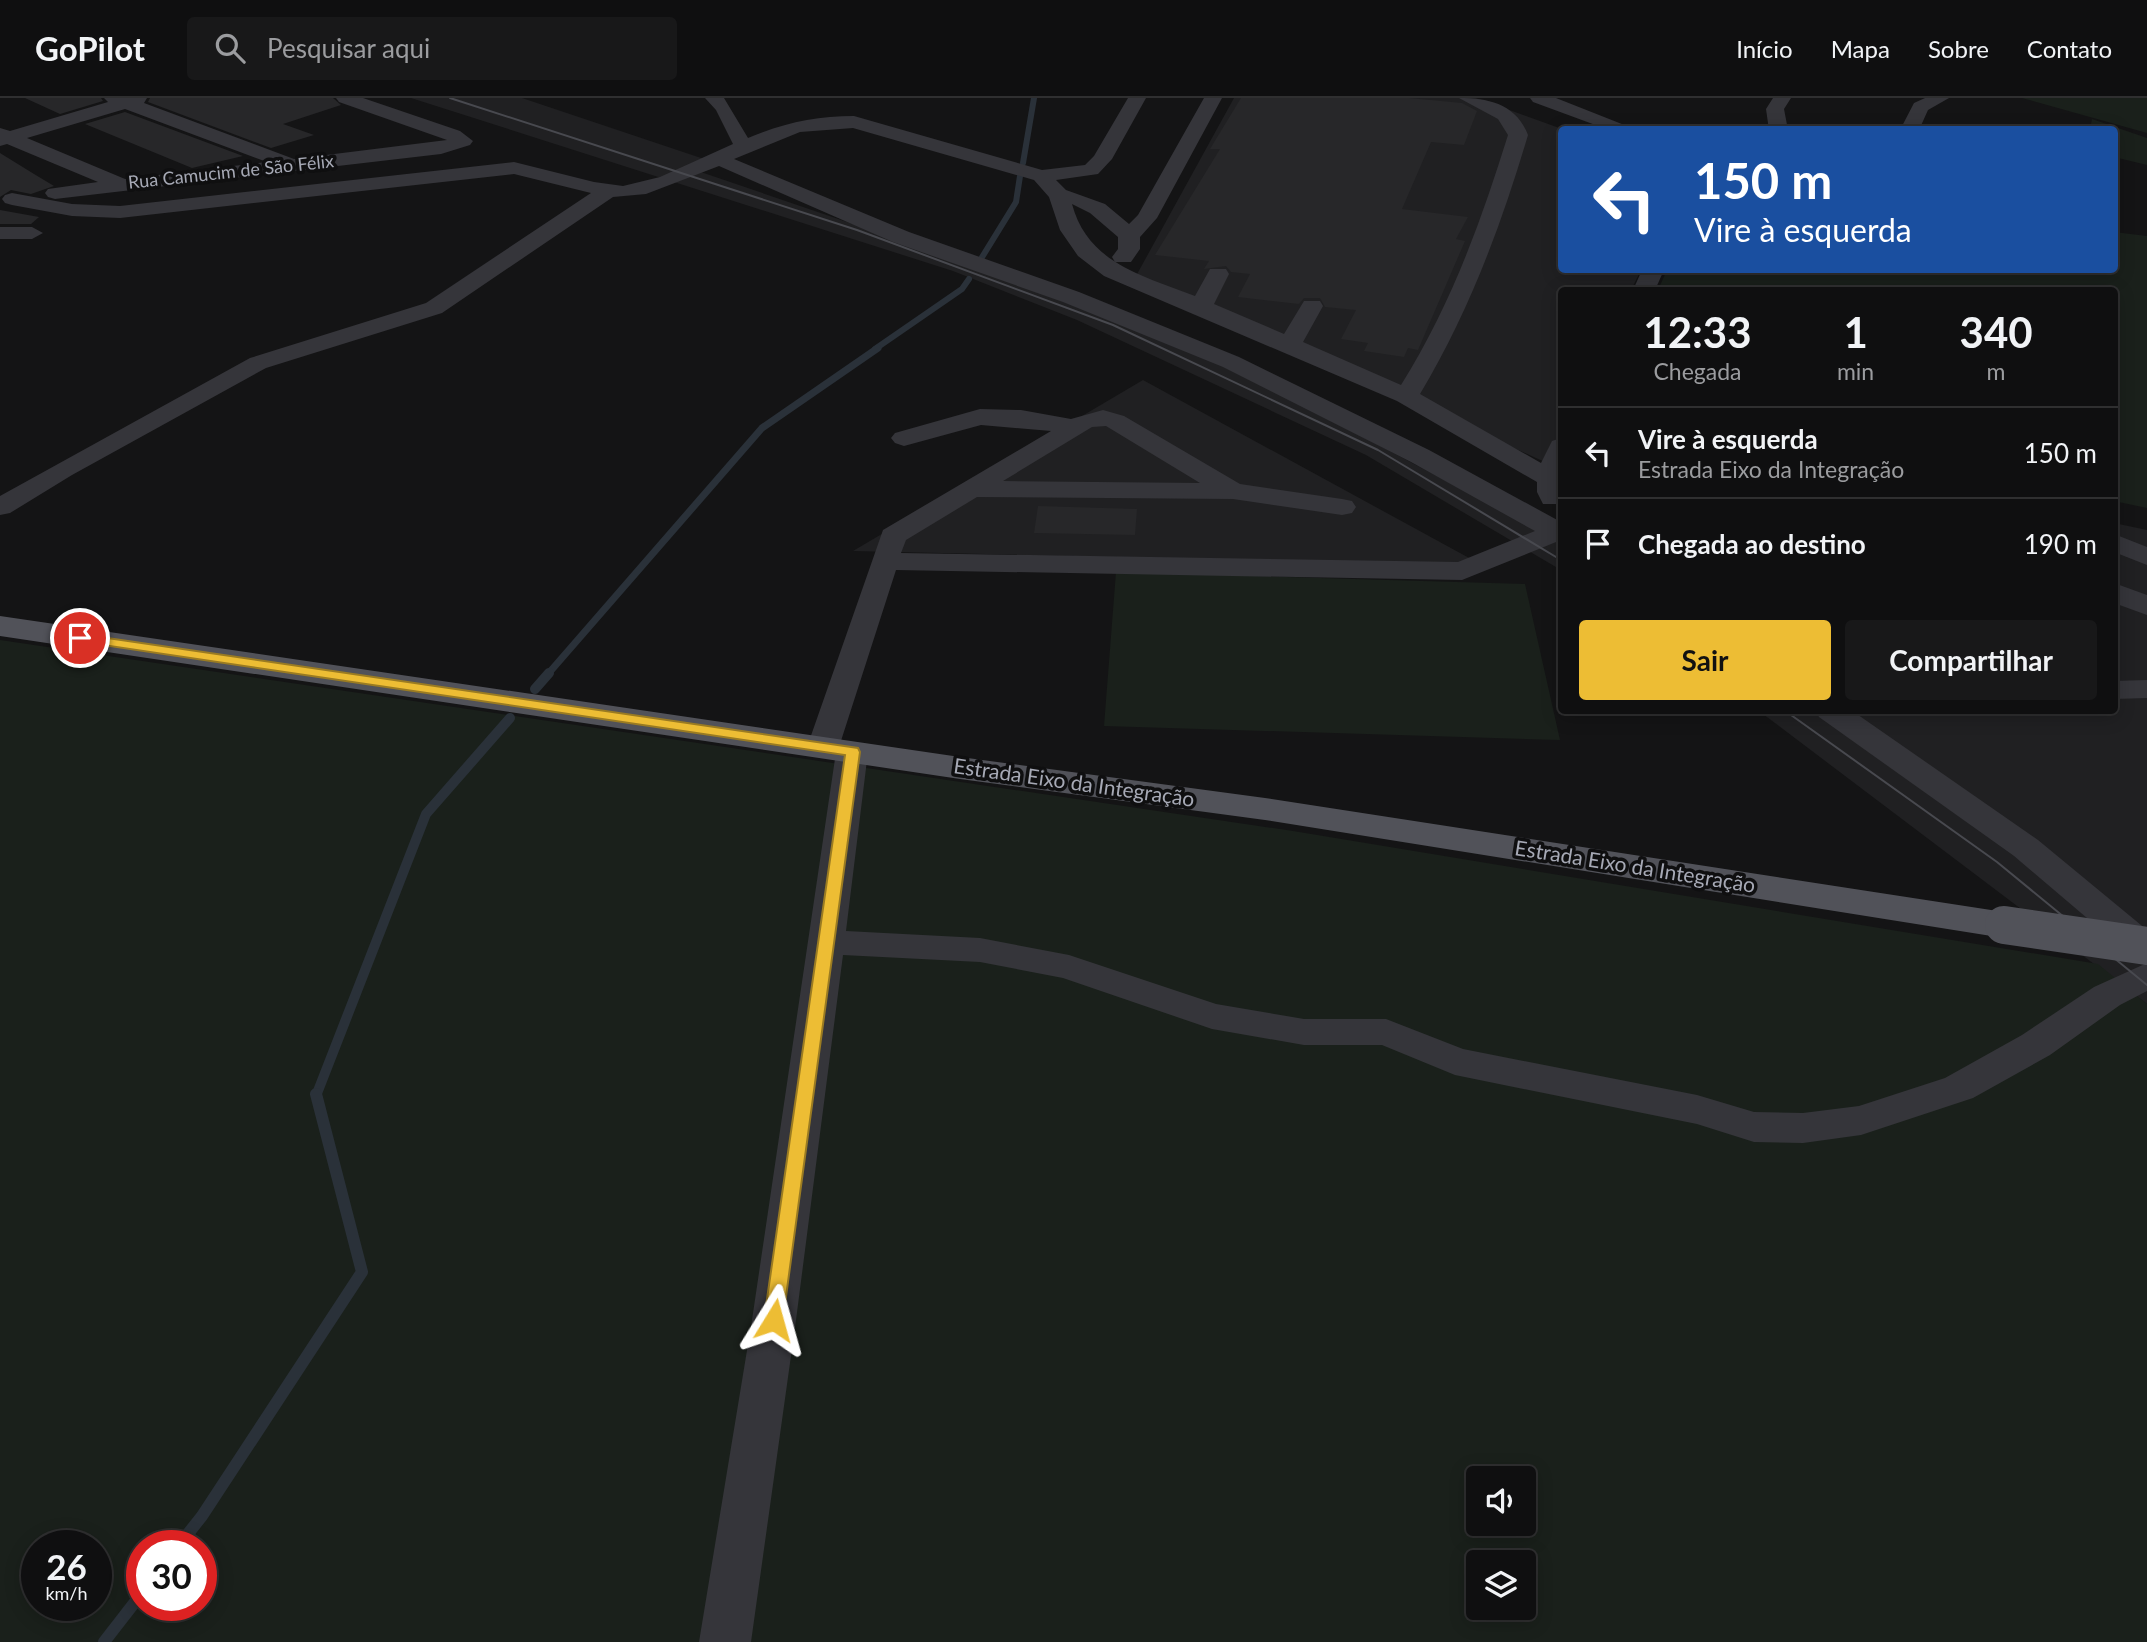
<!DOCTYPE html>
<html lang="pt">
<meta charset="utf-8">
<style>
:root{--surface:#0f0f10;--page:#181819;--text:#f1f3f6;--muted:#9b9c9f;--line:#2f2f30;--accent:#edbd34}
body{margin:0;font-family:Lato,sans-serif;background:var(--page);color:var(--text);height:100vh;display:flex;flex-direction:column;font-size:26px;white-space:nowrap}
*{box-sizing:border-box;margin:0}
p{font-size:23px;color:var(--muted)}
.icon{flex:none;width:38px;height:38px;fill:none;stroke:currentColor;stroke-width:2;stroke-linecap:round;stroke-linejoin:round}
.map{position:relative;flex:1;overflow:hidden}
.panel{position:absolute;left:1558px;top:189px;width:560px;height:427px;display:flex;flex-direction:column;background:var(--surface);border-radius:7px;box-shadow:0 4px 18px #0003,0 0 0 2px var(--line)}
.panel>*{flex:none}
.guide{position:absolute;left:1558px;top:28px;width:560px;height:147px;border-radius:7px;box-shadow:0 4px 18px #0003,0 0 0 2px var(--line);background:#1a4fa0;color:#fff;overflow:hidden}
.fabs{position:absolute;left:1466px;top:1368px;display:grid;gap:14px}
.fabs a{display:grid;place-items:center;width:70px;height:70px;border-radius:7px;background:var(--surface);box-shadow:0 4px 18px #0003,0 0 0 2px var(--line);font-size:35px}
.speed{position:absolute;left:21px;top:1432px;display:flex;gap:14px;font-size:35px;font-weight:700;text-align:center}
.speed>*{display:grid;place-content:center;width:91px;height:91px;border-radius:50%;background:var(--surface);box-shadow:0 4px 18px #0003,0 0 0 2px var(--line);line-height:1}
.speed small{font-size:18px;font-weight:400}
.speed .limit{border:10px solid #d22;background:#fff;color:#111}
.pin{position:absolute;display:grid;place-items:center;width:60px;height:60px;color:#fff;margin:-30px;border:4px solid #fff;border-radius:50%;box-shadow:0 2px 7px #0007}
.me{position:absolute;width:77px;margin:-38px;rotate:8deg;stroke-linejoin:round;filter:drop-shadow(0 0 5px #0008)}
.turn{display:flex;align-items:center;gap:24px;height:147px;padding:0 21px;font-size:32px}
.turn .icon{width:91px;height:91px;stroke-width:2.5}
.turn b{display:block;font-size:49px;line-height:60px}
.eta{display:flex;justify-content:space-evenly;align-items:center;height:119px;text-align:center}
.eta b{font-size:42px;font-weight:700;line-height:49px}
.action{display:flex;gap:14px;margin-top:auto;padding:14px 21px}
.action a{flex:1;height:80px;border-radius:7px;background:var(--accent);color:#111;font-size:28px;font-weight:700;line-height:80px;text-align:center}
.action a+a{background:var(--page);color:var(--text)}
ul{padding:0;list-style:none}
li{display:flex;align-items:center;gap:21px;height:91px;padding:0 21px;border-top:2px solid var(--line)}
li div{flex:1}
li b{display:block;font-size:26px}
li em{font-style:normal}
header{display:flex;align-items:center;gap:42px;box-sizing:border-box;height:98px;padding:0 35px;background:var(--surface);border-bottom:2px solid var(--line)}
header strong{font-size:33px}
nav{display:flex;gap:38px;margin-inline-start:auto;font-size:24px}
.search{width:490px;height:63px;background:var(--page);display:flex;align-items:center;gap:18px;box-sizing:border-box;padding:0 24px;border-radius:7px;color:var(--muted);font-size:26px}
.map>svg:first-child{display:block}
</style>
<header>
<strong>GoPilot</strong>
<div class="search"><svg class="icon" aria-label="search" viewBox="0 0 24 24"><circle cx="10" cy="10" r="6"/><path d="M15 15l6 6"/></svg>Pesquisar aqui</div>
<nav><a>Início</a><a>Mapa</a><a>Sobre</a><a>Contato</a></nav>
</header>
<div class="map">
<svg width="2147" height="1544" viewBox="0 0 2147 1544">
<rect width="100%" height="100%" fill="#141415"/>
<!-- built -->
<path fill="#202022" d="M 411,0 L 522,0 L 707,62 L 689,70 L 1020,183 L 1241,274 L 1561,444 L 1561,472 L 1366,357 L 1077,222 L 953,173 Z
M 1234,0 L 1476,0 L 1562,31 L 1561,172 L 1641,172 L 1631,192 L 1561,192 L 1561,337 L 1547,365 L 1136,178 Z
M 1143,282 L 1482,467 L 853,453 Z
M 2114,425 L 2147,432 L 2147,848 L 1826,613 L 2114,612 Z
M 1759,613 L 1812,613 L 2049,783 L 2147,866 L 2147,906 Z"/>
<!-- green -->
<path fill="#1a201b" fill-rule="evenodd" d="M 2022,0 L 2147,0 L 2147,35 Z
M 2092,21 L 2147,40 L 2147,67 L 2114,59 L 2114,32 L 2090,31 Z
M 2114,134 L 2147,138 L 2147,410 L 2114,403 L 2114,192 L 1658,192 L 1667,172 L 2114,172 Z
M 1116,474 L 1525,486 L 1560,642 L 1104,628 Z
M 0,542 L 1293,733 L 2098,866 L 2147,906 L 2147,1544 L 0,1544 ZM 1479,1381 L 1524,1381 L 1524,1426 L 1479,1426 ZM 37,1447 L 96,1447 L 96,1507 L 37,1507 ZM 142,1447 L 201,1447 L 201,1507 L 142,1507 ZM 1479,1465 L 1524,1465 L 1524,1510 L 1479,1510 Z"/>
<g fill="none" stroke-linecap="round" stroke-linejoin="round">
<!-- stream-far3 -->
<path stroke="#2a3139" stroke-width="6" d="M 1023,65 L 1034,0
M 976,169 L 1016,104 L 1020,78
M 875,251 L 962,191 L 969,181"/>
<!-- stream-far2 -->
<path stroke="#2a3139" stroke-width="7" d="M 548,576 L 762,330 L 878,250"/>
<!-- stream-far1 -->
<path stroke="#2a3139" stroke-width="10" d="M 535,591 L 549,575
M 316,998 L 426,716 L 510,620"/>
<!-- stream -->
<path stroke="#2a3139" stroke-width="12" d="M 179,1447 L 202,1418 L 362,1174 L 316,996
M 104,1544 L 142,1495"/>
</g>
<!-- building -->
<path fill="#272729" d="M 25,0 L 101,0 L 103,3 L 60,16 Z
M 150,0 L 333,0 L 341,7 L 283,26 L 314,37 L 271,50 L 148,4 Z
M 1241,0 L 1409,0 L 1462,5 L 1477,13 L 1464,47 L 1431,44 L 1402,111 L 1468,119 L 1456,141 L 1465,143 L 1418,252 L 1408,250 L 1404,259 L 1364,253 L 1368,245 L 1341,241 L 1356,212 L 1325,209 L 1320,200 L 1304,200 L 1299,206 L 1238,199 L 1250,176 L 1231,174 L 1226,168 L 1204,171 L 1209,163 L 1155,157 L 1220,51 L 1210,51 Z
M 125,14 L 243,58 L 192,70 L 85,26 Z
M 0,55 L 34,76 L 54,88 L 31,96 L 11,92 L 0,99 Z
M 0,112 L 39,119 L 31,126 L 0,126 Z
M 1038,408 L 1137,411 L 1135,437 L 1034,435 Z"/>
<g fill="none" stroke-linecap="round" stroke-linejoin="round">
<!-- minor -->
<path fill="#35353a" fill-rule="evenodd" d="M 104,0 L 147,0 L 144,5 L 294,61 L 447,42 L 339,4 L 336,0 L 363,0 L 460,33 L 473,43 L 470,47 L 441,56 L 55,101 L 48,99 L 45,95 L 48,91 L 98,84 L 7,46 L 0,48 L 0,30 L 10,33 L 108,4 ZM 125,11 L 267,64 L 125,81 L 27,40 Z
M 705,0 L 724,0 L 748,40 C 783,25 816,18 854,18 L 1042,72 L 1085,67 L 1094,58 L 1128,0 L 1146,0 L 1112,61 L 1098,76 L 1056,82 L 1066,92 L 1105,106 L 1129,126 L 1138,117 L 1204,0 L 1222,0 L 1157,120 L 1140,139 L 1140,151 L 1131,164 L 1115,164 L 1112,159 L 1118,151 L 1118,139 L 1090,115 L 1072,106 C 1088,166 1144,178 1195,198 L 1210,171 L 1226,171 L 1229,176 L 1214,206 L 1284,236 L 1304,203 L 1320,203 L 1323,208 L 1303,244 L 1401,287 C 1450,209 1481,124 1508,37 L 1498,21 L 1459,0 C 1489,0 1516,6 1528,37 C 1501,128 1469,214 1420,296 L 1541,365 L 1552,343 L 1561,340 L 1561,406 L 1543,406 L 1537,394 L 1537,384 L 1397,303 L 1104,178 L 1078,158 L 1060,132 L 1049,99 L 1034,82 L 853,30 L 800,34 L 734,61 L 909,134 L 1079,194 L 1239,259 L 1429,352 L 1561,424 L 1561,442 L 1462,482 L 896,472 L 839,649 L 834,656 L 823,659 L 812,656 L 807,649 L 883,432 L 1051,333 L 981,327 L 904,348 L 895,345 L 891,340 L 895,335 L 980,311 L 1021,312 L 1071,321 L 1103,312 L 1124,318 L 1240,386 L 1342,401 L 1352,403 L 1356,409 L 1352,415 L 1342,417 L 1233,401 L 977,399 L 906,442 L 901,455 L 1458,464 L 1535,433 L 1411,364 L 1223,269 L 1063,204 L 893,144 L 719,68 L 646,96 L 613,99 L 442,215 L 266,270 L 72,377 L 10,415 L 0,417 L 0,398 L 250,260 L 426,205 L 591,95 L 514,76 L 120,120 L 72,118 L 12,107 L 5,105 L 2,101 L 5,97 L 12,95 L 72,106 L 120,108 L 514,64 L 594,84 L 623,88 L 660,79 L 733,46 L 716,12 ZM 1106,328 L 1200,385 L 1003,383 L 1092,329 Z
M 1530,0 L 1556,0 L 1637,32 L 1609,32 L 1533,4 Z
M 1773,0 L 1791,0 L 1784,11 L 1788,32 L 1769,32 L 1766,11 Z
M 1925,0 L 1949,0 L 1928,12 L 1919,32 L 1900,32 L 1914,5 Z
M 0,129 L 32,129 L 43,135 L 32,141 L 0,141 Z
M 1642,172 L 1664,172 L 1655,192 L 1633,192 Z
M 2114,436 L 2147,449 L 2147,467 L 2114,454 Z
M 2114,485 L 2147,497 L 2147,517 L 2114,505 Z
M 2147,582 L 2147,600 L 2114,601 L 2114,583 Z
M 1815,612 L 1851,612 L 2038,742 L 2147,832 L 2147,863 L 2134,860 L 2014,758 L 1819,619 Z
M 852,644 L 863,647 L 868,654 L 846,833 L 980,840 L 1069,857 L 1216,906 L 1304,921 L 1386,921 L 1463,951 L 1697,997 L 1754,1014 L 1803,1015 L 1859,1008 L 1945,980 L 2022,937 L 2094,889 L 2147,865 L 2147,893 L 2120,907 L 2050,957 L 1973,1000 L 1861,1037 L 1803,1045 L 1754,1044 L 1697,1026 L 1455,977 L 1382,947 L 1304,947 L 1212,931 L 1063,880 L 980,864 L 843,857 L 796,1222 L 751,1544 L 699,1544 L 752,1222 L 836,654 L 841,647 Z"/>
<!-- major -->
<path fill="#515259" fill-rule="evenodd" d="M 0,518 L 960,659 L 1265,700 L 2004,814 L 2018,818 L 2024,827 L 2018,836 L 2004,840 L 1265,722 L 960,681 L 0,538 Z"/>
<!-- tram -->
<path stroke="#48494f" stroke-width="2" d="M 450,0 L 857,132 L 1113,227 L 1378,352 L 1561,462
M 1784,612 L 1997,764 L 2147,887"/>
<!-- major-bridge -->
<path stroke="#515259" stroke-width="38" d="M 2004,827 L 2147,848"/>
</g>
<!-- route -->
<path fill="#edbd34" stroke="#9a7b22" stroke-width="2" d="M 80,536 L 858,650 L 860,654 L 782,1228 L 767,1228 L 764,1222 L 845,657 L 76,543 L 76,537 Z"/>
<g text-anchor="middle" stroke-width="7" stroke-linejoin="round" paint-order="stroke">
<!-- far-street labels -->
<g font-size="18" fill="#a6a9b5" stroke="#0f0f10">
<text transform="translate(231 74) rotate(-6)" y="6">Rua Camucim de São Félix</text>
</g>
<!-- street labels -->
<g font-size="21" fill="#a6a9b5" stroke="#0f0f10">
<text transform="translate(1074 685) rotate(8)" y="7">Estrada Eixo da Integração</text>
<text transform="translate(1635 769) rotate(9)" y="7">Estrada Eixo da Integração</text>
</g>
</g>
</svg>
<div class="fabs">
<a><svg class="icon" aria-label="sound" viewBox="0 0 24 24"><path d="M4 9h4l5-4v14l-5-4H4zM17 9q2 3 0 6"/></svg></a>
<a><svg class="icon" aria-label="layers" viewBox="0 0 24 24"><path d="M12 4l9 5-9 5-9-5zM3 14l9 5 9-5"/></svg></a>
</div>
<div class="speed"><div>26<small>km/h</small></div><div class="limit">30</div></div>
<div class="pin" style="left:80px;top:540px;background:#d93025"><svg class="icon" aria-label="arrive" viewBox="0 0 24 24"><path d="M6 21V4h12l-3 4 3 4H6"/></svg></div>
<svg class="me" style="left:774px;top:1222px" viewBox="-20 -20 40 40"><path d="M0-17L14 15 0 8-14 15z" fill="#edbd34" stroke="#fff" stroke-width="4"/></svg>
<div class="guide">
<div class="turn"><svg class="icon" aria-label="left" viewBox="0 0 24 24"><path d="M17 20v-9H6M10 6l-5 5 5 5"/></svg><div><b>150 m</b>Vire à esquerda</div></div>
</div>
<section class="panel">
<div class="eta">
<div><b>12:33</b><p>Chegada</p></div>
<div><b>1</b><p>min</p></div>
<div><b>340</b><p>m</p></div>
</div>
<ul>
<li><svg class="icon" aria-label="left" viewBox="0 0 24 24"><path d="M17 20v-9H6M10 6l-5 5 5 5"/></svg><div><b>Vire à esquerda</b><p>Estrada Eixo da Integração</p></div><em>150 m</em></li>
<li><svg class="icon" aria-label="arrive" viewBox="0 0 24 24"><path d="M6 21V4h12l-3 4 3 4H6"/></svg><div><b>Chegada ao destino</b></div><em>190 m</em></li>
</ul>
<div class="action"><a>Sair</a><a>Compartilhar</a></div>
</section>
</div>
